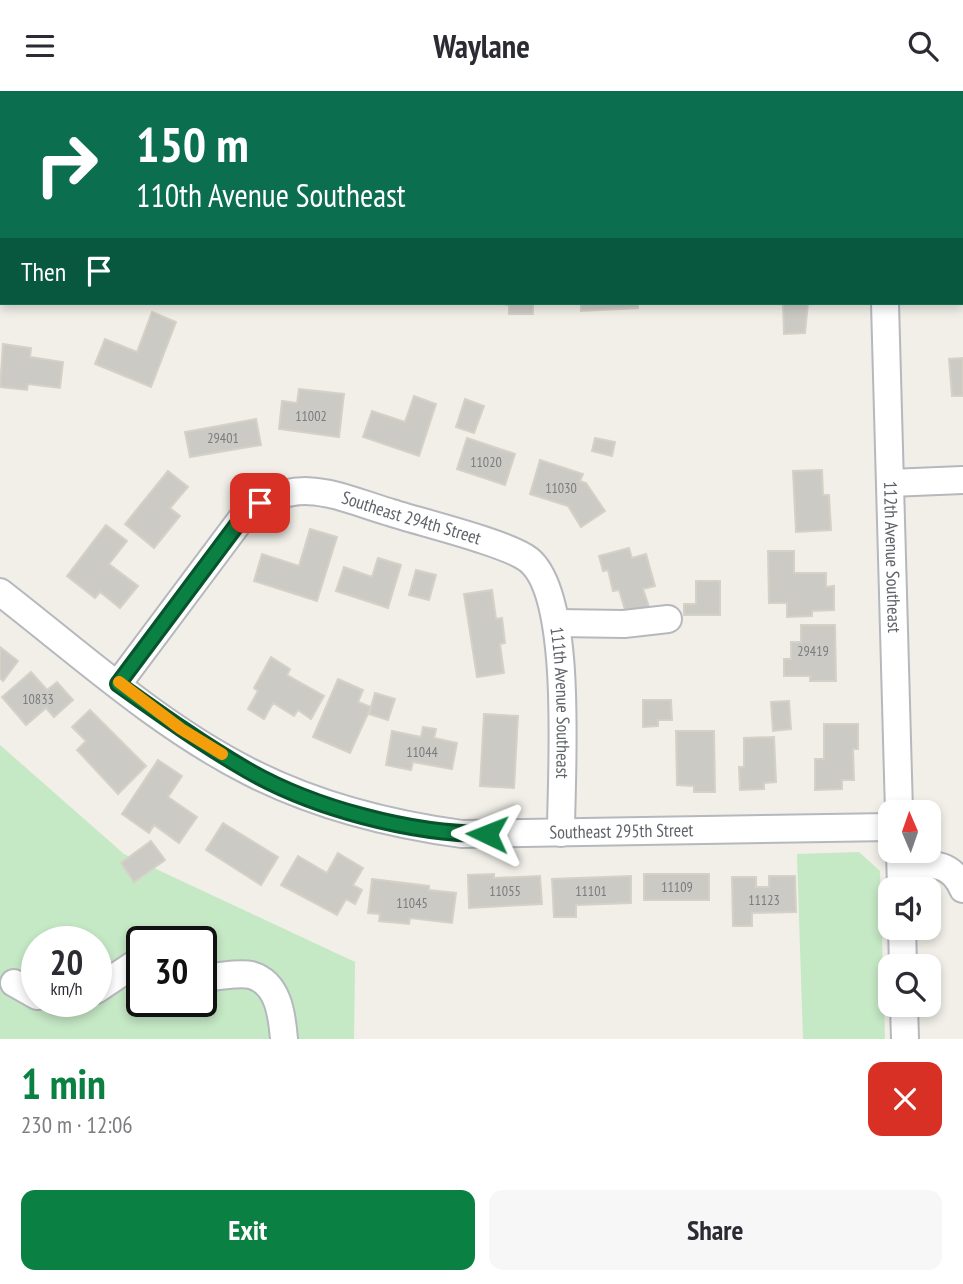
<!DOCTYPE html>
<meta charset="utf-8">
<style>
:root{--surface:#fff;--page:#f7f7f7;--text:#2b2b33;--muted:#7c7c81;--accent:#0b8043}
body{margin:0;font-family:"PT Sans Narrow",sans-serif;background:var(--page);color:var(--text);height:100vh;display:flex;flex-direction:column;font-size:26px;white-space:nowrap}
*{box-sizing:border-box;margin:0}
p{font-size:23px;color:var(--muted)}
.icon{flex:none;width:38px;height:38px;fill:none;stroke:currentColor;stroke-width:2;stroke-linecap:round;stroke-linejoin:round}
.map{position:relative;height:948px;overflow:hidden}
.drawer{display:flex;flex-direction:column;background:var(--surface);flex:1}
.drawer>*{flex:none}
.top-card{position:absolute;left:0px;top:0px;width:964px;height:214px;box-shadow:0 4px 10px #0003;background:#0b6e4f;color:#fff;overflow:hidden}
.needle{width:46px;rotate:358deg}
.fabs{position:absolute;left:878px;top:709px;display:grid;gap:14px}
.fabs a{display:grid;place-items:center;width:63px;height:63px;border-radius:14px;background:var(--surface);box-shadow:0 4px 10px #0003;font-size:35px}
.speed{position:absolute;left:21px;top:835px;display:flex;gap:14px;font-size:35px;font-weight:700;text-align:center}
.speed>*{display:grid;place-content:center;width:91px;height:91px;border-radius:50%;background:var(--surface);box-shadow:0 4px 10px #0003;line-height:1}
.speed small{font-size:18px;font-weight:400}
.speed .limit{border:4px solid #111;border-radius:10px;background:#fff;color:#111}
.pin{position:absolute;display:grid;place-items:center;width:60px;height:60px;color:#fff;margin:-30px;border-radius:14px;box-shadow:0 4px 10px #0006}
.me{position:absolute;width:77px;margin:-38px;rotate:272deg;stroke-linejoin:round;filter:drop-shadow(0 0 5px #0008)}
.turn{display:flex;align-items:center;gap:24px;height:147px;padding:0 21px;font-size:32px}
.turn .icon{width:91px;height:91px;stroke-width:2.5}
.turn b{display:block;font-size:49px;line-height:60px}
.then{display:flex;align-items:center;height:66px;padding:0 21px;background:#0003;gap:14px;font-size:26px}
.round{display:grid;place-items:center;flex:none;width:74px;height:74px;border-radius:14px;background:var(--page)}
.summary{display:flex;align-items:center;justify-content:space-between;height:119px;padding:0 21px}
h1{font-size:42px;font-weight:600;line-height:52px;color:var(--accent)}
.button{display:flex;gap:14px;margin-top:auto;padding:14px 21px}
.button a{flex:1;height:80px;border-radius:14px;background:var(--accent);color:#fff;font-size:28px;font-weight:600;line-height:80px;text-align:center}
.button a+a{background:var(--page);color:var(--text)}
header{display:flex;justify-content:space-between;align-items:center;height:91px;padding:0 21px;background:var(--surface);font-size:32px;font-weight:600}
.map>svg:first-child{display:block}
</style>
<header><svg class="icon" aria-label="menu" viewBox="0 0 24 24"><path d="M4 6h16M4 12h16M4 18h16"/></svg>Waylane<svg class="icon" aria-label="search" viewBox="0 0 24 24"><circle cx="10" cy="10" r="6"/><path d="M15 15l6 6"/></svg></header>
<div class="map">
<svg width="963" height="948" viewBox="0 0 963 948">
<rect width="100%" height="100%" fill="#f1efe8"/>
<!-- green -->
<path fill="#c5e8c5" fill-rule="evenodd" d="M 0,654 L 124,763 L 355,871 L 354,948 L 0,948 ZM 37,850 L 96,850 L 96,910 L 37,910 ZM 142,850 L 201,850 L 201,910 L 142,910 Z
M 859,761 L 880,780 L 885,948 L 803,948 L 797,763 Z"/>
<!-- building -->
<path fill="#cccac5" stroke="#d6d1c6" stroke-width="2" d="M 497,212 L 533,212 L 533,223 L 509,223 L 509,214 Z
M 581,212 L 638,212 L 638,217 L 581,220 Z
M 783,212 L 808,212 L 805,242 L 784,243 Z
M 152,221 L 176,231 L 151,296 L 95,273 L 105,248 L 137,261 Z
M 3,253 L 31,257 L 30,266 L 63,271 L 60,297 L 28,293 L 27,299 L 0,296 Z
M 963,267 L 963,305 L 952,305 L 949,268 Z
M 299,298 L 344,303 L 339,346 L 279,338 L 282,310 L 297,312 Z
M 414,305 L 436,313 L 419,365 L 363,346 L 372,320 L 405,331 Z
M 465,308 L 484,315 L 474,342 L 456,336 Z
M 256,328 L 261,354 L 190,366 L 185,341 Z
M 467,347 L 515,363 L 505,394 L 457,378 Z
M 595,347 L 615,351 L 612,365 L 592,360 Z
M 540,369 L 583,383 L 580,390 L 586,392 L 605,420 L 581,436 L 568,415 L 530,403 Z
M 822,379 L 823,404 L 829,404 L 831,439 L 796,441 L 793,380 Z
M 168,380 L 188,396 L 170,417 L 180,425 L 154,457 L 125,433 Z
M 106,434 L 127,450 L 109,473 L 138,495 L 120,517 L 100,501 L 95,507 L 67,485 Z
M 310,438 L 337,446 L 317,510 L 254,490 L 262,463 L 299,475 Z
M 629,457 L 632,467 L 646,463 L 655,495 L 643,498 L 649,516 L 626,522 L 619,499 L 613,500 L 608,479 L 603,480 L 599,465 Z
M 768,460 L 794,460 L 794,482 L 826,482 L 826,496 L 834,495 L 834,519 L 812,520 L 812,525 L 787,526 L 787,512 L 769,512 Z
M 378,467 L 401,474 L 388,517 L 336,500 L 344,476 L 372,486 Z
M 416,479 L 436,484 L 429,509 L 409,504 Z
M 696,490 L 720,490 L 720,524 L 684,524 L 684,513 L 696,513 Z
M 492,499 L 496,528 L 502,527 L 505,552 L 500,553 L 504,582 L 477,586 L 464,503 Z
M 801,534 L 835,534 L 836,590 L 810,590 L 810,585 L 784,585 L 784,568 L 791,568 L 791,551 L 801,551 Z
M 0,556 L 18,570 L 3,590 L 0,587 Z
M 271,566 L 290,578 L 287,584 L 324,605 L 311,628 L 298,619 L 294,625 L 273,612 L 264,628 L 248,618 L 258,600 L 254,597 Z
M 31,581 L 47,599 L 57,591 L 73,609 L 54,626 L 46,617 L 26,634 L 2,606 Z
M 338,588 L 363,599 L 358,611 L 371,616 L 350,662 L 313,646 Z
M 375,602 L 395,608 L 388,629 L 369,623 Z
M 643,609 L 671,609 L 672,629 L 658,629 L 658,635 L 643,636 Z
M 789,610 L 791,638 L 773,640 L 771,611 Z
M 90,619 L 146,675 L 118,703 L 77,659 L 86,650 L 72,636 Z
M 484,623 L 518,625 L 514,697 L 480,695 Z
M 824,633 L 858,633 L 858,658 L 853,658 L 854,689 L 842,689 L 842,698 L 815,699 L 815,668 L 824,668 Z
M 423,636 L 436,638 L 434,647 L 457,652 L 452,678 L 413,671 L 411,679 L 386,674 L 392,640 L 421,646 Z
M 676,640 L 714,640 L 715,701 L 694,701 L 694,695 L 677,694 Z
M 774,646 L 776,691 L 764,692 L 764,698 L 740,699 L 739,676 L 744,676 L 744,647 Z
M 158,669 L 182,685 L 168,706 L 197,726 L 179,752 L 154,734 L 149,742 L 122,723 Z
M 223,732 L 278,766 L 261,794 L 206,759 Z
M 151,750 L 165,769 L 134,791 L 121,772 Z
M 338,762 L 363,777 L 353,794 L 362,799 L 355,813 L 346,808 L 337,824 L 281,794 L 298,765 L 327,782 Z
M 494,783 L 494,787 L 540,785 L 542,813 L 469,817 L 468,784 Z
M 644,783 L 709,783 L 709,809 L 644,809 Z
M 631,785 L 631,812 L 576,814 L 576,826 L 554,826 L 552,788 Z
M 769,785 L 795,785 L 796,821 L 752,822 L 752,835 L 733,835 L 732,786 L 756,786 L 756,796 L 769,796 Z
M 372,788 L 429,795 L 429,799 L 456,802 L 452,832 L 410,827 L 409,833 L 379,830 L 380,823 L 368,822 Z"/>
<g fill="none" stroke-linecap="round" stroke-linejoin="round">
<!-- minor casing -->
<g stroke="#b5b8bc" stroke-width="30">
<g id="minor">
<path d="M 881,0 L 881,2"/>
<path d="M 306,2 L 308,0"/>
<path d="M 962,114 L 963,114"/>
<path d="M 0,180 L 2,180"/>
<path id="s1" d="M 885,212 L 899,721"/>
<path d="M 890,392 L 963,389"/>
<path id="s2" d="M 0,501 C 80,563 159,635 250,681 C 317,715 388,733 462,743 L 891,736"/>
<path d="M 557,532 L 624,533 L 668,528"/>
<path id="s3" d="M 118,593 L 248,419 C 302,385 333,404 389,421 C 419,431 508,452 529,469 C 574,506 561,682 561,742"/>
<path d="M 900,760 L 901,798"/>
<path d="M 901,774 C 929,774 950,768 963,798"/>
<path d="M 902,836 L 903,875"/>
<path d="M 201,886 C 216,887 237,881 251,884 C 279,892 282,925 284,948"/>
<path d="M 14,892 L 37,905"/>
<path d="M 96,899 L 142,868"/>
<path d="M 57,910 L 59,910"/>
<path d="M 904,914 L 905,948"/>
</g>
</g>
<!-- minor -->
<use href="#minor" stroke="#fff" stroke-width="26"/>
</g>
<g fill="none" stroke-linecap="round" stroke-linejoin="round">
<!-- route casing -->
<g stroke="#07532c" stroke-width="18">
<path id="route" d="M 260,412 L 248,419 L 118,593 C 160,623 202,653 247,679 C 313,717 411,743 487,743"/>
</g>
<!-- route -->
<use href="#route" stroke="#0b8043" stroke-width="12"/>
<!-- slow -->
<path stroke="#f59e0b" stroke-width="12" d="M 119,591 L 181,638 L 222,663"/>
</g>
<g text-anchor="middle" stroke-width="6" stroke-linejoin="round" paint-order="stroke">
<!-- number labels -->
<g font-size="14" fill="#7a7d7f">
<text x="311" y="330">11002</text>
<text x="223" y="352">29401</text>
<text x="486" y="376">11020</text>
<text x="561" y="402">11030</text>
<text x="813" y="565">29419</text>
<text x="38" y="613">10833</text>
<text x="422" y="666">11044</text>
<text x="677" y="801">11109</text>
<text x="505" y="805">11055</text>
<text x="591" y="805">11101</text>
<text x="764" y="814">11123</text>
<text x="412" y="817">11045</text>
</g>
<!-- street labels -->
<g font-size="18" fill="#5f6368" stroke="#fff">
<text dy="6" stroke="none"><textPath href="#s3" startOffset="388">Southeast 294th Street</textPath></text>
<text dy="6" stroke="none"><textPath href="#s1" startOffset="254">112th Avenue Southeast</textPath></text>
<text dy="6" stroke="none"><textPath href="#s3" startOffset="663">111th Avenue Southeast</textPath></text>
<text dy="6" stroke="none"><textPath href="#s2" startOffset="690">Southeast 295th Street</textPath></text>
</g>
</g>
</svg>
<div class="fabs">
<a><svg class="needle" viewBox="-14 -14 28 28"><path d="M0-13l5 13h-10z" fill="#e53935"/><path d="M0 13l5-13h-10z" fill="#7c7c81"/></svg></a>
<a><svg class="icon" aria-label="sound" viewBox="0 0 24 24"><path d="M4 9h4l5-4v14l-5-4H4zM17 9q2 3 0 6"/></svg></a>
<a><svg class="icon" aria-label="search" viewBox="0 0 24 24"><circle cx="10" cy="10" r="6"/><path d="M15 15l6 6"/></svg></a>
</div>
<div class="speed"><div>20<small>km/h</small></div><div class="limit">30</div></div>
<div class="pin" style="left:260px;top:412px;background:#d93025"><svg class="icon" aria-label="arrive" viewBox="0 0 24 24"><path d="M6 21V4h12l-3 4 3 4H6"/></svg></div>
<svg class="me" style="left:487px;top:743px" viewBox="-20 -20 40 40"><path d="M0-17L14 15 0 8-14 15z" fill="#0b8043" stroke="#fff" stroke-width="4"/></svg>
<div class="top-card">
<div class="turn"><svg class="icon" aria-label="right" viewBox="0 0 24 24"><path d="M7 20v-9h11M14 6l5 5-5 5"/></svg><div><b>150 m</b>110th Avenue Southeast</div></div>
<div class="then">Then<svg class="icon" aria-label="arrive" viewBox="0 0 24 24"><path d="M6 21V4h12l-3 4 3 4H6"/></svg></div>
</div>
</div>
<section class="drawer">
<div class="summary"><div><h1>1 min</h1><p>230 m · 12:06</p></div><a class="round" style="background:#d93025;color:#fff"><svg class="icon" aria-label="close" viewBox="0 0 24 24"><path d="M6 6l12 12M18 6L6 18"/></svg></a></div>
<div class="button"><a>Exit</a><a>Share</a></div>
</section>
